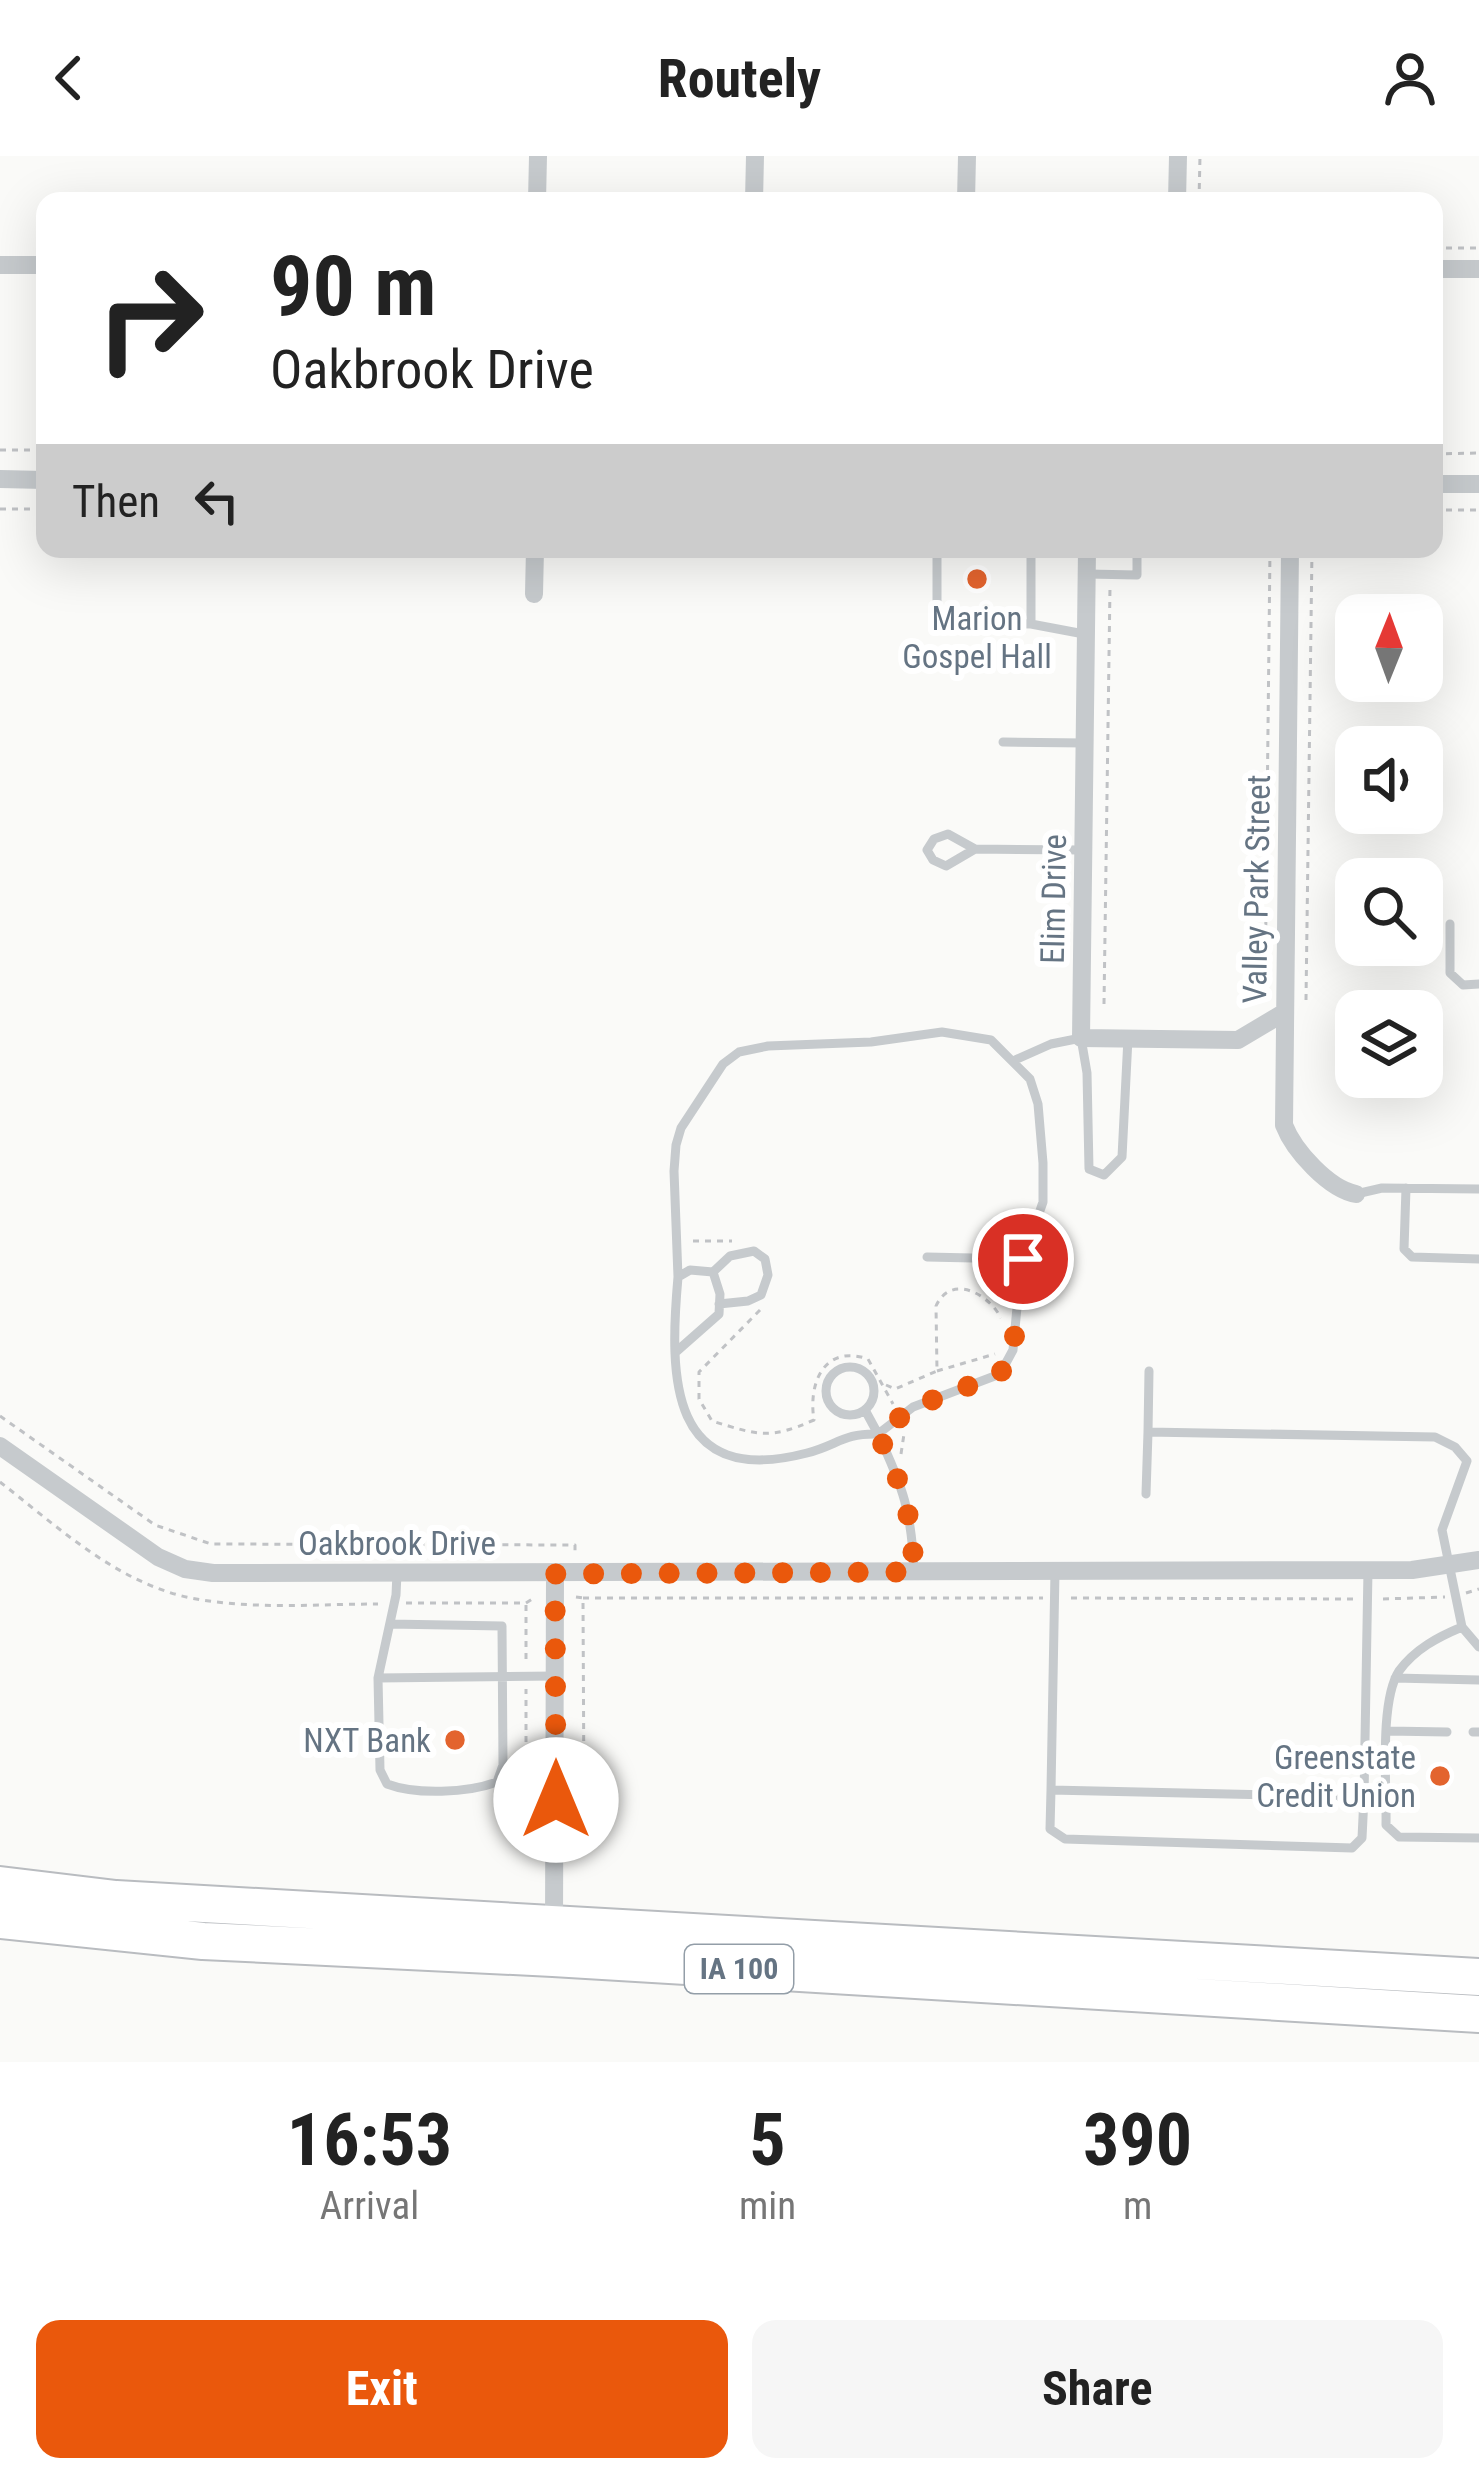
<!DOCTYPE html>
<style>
:root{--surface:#fff;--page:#f6f6f6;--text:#222;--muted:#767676;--accent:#ea580c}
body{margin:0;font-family:"Roboto Condensed",sans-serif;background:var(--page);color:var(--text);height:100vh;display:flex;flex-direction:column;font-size:45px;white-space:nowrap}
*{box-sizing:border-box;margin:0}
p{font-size:39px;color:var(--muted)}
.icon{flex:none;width:66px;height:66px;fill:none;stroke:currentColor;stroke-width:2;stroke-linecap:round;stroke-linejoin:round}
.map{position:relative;height:1906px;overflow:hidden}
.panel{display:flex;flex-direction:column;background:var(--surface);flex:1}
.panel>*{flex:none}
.top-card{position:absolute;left:36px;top:36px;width:1407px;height:366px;border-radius:24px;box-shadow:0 12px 48px #0002;background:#fff;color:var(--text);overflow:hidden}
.needle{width:78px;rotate:1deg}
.controls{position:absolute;left:1335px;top:438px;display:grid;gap:24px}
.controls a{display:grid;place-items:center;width:108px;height:108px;border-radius:24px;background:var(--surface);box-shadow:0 12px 48px #0002;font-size:60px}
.pin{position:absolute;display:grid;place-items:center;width:102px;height:102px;color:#fff;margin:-51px;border:6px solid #fff;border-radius:50%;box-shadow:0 3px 12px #0007}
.me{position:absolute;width:132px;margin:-66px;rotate:0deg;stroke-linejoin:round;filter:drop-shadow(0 0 9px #0008)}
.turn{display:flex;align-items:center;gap:42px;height:252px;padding:0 36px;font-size:54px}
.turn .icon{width:156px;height:156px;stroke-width:2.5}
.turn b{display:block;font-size:84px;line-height:102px}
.then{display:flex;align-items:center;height:114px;padding:0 36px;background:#0003;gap:24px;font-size:45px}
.eta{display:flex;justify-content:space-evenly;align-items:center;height:204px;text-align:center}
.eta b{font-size:72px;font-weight:700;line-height:84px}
.button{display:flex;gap:24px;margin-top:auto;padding:24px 36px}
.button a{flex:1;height:138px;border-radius:24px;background:var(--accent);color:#fff;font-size:48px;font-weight:700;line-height:138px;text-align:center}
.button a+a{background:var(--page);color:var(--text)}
header{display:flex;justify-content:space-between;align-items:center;height:156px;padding:0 36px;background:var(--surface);font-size:54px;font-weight:700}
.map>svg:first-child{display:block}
</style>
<header><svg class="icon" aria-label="back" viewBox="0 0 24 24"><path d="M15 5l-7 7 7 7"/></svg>Routely<svg class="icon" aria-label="person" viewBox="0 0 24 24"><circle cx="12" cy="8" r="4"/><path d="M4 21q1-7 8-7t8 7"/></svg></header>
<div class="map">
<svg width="1479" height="1906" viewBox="0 0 1479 1906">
<rect width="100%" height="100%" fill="#fafaf8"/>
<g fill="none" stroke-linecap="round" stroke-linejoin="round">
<!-- highway casing -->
<g stroke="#b9bcc0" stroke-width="40">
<path id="highway" d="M 0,1729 L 116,1743 L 1479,1821
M 0,1764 L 203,1785 L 553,1802 L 1479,1858"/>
</g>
<!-- path -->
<path stroke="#c0c2c5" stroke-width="3" stroke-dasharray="6 6" stroke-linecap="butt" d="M 1199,45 L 1200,0
M 1434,92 L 1479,92
M 0,294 L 45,294
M 1434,298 L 1479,297
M 0,353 L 45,353
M 1434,354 L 1479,354
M 1265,843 L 1270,393
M 1306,844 L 1312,393
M 1104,848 L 1110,431
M 693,1085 L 732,1085
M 760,1154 L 699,1216 L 699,1243 L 712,1265 C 758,1279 769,1284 814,1264 C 808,1227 824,1188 868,1203 L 893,1248
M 937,1215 L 995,1198
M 886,1229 L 895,1233 L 937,1215 L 936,1150 C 951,1117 989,1138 1001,1162
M 0,1260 L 155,1369 L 211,1388 L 575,1389 L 575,1398
M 901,1298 L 904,1278
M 0,1326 C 58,1371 117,1427 191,1442 C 252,1454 317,1448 378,1448
M 1466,1437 L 1479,1433
M 576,1441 L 583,1442 L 584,1647
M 583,1442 L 1043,1442
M 1071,1442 L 1355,1443
M 1383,1443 L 1445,1441
M 406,1447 L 526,1447 L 534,1442
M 526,1449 L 526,1505
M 526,1658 L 526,1533"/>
<!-- lane -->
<path stroke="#c6cacd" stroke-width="9" d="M 937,393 L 937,467 L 1031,468 L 1031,393
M 1087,418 L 1137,419 L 1137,393
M 1031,468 L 1084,478
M 1003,586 L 1085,587
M 975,693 L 946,710 L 933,704 L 927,694 L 934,683 L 948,678 L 975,693 L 1083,694
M 1450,768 L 1450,817 L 1463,829 L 1479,828
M 1015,904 L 1051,888 L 1081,882 L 1087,917 L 1089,1013 L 1104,1019 L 1122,1001 L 1128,882
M 1406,1032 L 1404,1093 L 1412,1101 L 1479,1103
M 1356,1038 L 1382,1032 L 1479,1033
M 927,1101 L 1023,1103
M 713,1116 L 730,1100 L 754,1095 L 765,1103 L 768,1119 L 761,1139 L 748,1145 L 719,1148
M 678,1121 L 674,1015 L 676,989 L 681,972 L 723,908 L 739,896 L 768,890 L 871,886 L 942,876 L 991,884 L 1030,923 L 1038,948 L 1043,1007 L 1043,1046 L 1021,1109 L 1013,1194 L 1000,1218 L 913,1251 L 878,1278 L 865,1254
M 677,1195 L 719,1158 L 720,1138 L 713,1116 L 690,1114 L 678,1121 C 669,1222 669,1333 807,1297 C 838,1289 843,1277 878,1278 C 903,1331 912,1357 914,1416
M826 1235a24 24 0 1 1 48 0a24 24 0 1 1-48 0Z
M 1148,1276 L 1149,1215
M 1146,1338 L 1148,1276 L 1435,1281 L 1455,1291 L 1467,1305 L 1442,1374 L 1462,1471 L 1479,1491
M 1055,1415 L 1051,1634 L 1364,1641 L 1368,1414
M 390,1468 L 502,1470 L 503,1609 L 497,1626 C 467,1637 416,1639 387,1628 L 380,1614 L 378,1522 L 396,1439 L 397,1417
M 1462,1471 C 1438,1481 1415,1493 1399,1515 C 1379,1546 1387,1631 1386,1669 L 1399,1681 L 1479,1682
M 378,1522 L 555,1520
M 1395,1522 L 1479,1524
M 1388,1575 L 1447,1576
M 1473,1576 L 1479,1576
M 1051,1634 L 1050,1673 L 1065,1683 L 1352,1692 L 1362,1682 L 1364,1641"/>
<!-- street -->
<path stroke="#c6cacd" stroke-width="18" d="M 537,45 L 538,0
M 754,45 L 755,0
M 966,45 L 967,0
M 1177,45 L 1178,0
M 0,109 L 45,109
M 1434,113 L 1479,113
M 0,323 L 45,324
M 1434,328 L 1479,328
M 1087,393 L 1081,882 L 1238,884 L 1285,856
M 1290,393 L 1284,969 C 1294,995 1329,1033 1356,1038
M 534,438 L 535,393
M 0,1290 L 158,1401 L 185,1413 L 213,1417 L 1412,1414 L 1479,1404
M 554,1773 L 555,1418"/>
<!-- highway -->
<use href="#highway" stroke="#fff" stroke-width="36"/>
</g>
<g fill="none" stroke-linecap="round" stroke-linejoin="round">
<!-- route -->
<path stroke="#ea580c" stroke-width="21" stroke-dasharray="0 37.8" d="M 556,1644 L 555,1418 L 914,1416 C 912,1357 903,1331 878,1278 L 914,1251 L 1000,1218 L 1013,1194 L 1023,1103"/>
</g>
<!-- markers -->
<g fill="#e3642e" stroke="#fff" stroke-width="4.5">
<circle cx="977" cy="423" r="12"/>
<circle cx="455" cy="1584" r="12"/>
<circle cx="1440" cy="1620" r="12"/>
</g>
<g text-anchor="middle" stroke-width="12" stroke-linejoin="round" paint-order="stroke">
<!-- shield labels -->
<rect fill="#fff" stroke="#939ea8" stroke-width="3" x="685" y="1789" width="108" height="48" rx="9"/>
<g font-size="30" font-weight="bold" fill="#657483">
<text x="739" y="1823">IA 100</text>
</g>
<!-- poi labels -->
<g font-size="33" fill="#657483" stroke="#fff" text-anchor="end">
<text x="977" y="474" text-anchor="middle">Marion<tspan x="977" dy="38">Gospel Hall</tspan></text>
<text x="431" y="1596">NXT Bank</text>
<text x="1416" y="1613">Greenstate<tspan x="1416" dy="38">Credit Union</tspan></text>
</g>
<!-- street labels -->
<g font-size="33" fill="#657483" stroke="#fff">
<text transform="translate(1256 733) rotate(-89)" y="12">Valley Park Street</text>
<text transform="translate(1053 743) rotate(-89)" y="12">Elim Drive</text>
<text x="397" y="1399">Oakbrook Drive</text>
</g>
</g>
</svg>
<div class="controls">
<a><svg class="needle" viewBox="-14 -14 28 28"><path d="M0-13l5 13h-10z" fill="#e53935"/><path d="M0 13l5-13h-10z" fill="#767676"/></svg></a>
<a><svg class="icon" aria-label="sound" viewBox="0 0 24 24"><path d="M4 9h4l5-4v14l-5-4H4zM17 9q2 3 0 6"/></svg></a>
<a><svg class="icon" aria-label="search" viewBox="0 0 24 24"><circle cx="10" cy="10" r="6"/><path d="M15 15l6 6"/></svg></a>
<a><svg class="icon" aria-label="layers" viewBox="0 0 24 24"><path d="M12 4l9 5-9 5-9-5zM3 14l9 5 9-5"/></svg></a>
</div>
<div class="pin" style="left:1023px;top:1103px;background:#d93025"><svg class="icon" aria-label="arrive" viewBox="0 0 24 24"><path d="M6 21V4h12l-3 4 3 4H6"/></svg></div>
<svg class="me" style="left:556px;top:1644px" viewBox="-20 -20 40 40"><circle r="19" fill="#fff"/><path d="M0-13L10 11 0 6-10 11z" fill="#ea580c"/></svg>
<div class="top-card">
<div class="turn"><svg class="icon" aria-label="right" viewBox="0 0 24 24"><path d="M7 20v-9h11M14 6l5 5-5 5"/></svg><div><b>90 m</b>Oakbrook Drive</div></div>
<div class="then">Then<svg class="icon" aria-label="left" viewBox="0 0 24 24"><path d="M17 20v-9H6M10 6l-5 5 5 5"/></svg></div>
</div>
</div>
<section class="panel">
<div class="eta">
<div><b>16:53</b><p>Arrival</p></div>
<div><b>5</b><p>min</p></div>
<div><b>390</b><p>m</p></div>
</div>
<div class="button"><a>Exit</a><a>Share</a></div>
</section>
